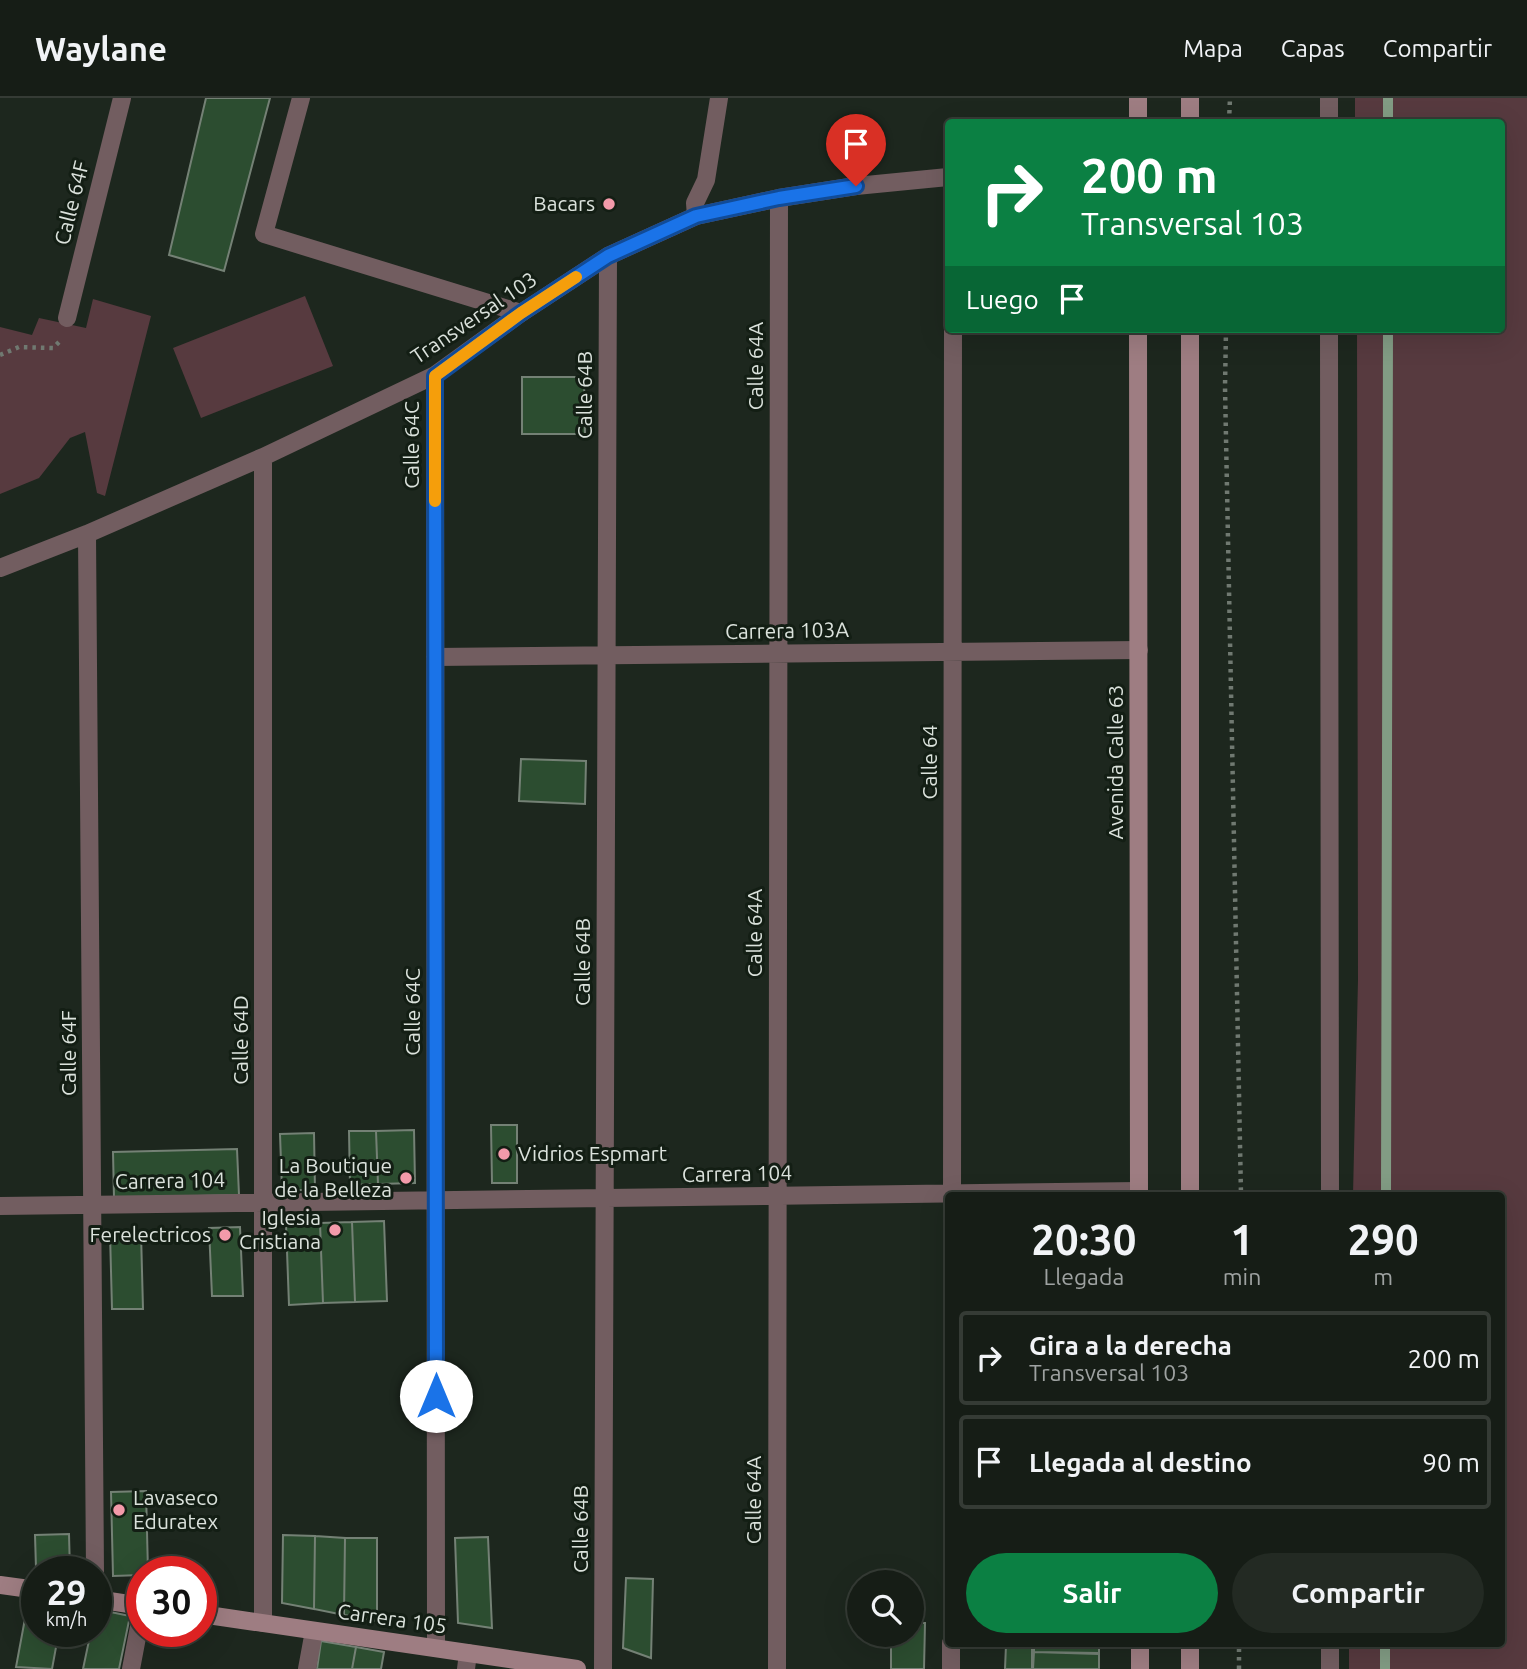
<!DOCTYPE html>
<html lang="es">
<style>
:root{--surface:#161d16;--page:#232a23;--text:#f1f3f6;--muted:#9ea2a1;--line:#353b35;--accent:#0b8043}
body{margin:0;font-family:Ubuntu,sans-serif;background:var(--page);color:var(--text);height:100vh;display:flex;flex-direction:column;font-size:26px;white-space:nowrap}
*{box-sizing:border-box;margin:0}
p{font-size:23px;color:var(--muted)}
.icon{flex:none;width:38px;height:38px;fill:none;stroke:currentColor;stroke-width:2;stroke-linecap:round;stroke-linejoin:round}
.map{position:relative;flex:1;overflow:hidden}
.panel{position:absolute;left:945px;top:1094px;width:560px;height:455px;display:flex;flex-direction:column;background:var(--surface);border-radius:7px;box-shadow:0 7px 28px #0002,0 0 0 2px var(--line)}
.panel>*{flex:none}
.top-card{position:absolute;left:945px;top:21px;width:560px;height:214px;border-radius:7px;box-shadow:0 7px 28px #0002,0 0 0 2px var(--line);background:#0b8043;color:#fff;overflow:hidden}
.tools{position:absolute;left:847px;top:1472px;display:grid;gap:14px}
.tools a{display:grid;place-items:center;width:77px;height:77px;border-radius:50%;background:var(--surface);box-shadow:0 7px 28px #0002,0 0 0 2px var(--line);font-size:35px}
.speed{position:absolute;left:21px;top:1458px;display:flex;gap:14px;font-size:35px;font-weight:700;text-align:center}
.speed>*{display:grid;place-content:center;width:91px;height:91px;border-radius:50%;background:var(--surface);box-shadow:0 7px 28px #0002,0 0 0 2px var(--line);line-height:1}
.speed small{font-size:18px;font-weight:400}
.speed .limit{border:10px solid #d22;background:#fff;color:#111}
.pin{position:absolute;display:grid;place-items:center;width:60px;height:60px;color:#fff;margin:-72px -30px;border-radius:50% 50% 50% 0;rotate:-45deg;box-shadow:0 0 7px #0007}
.pin .icon{rotate:45deg}
.me{position:absolute;width:77px;margin:-38px;rotate:0deg;stroke-linejoin:round;filter:drop-shadow(0 0 5px #0008)}
.turn{display:flex;align-items:center;gap:24px;height:147px;padding:0 21px;font-size:32px}
.turn .icon{width:91px;height:91px;stroke-width:2.5}
.turn b{display:block;font-size:49px;line-height:60px}
.then{display:flex;align-items:center;height:66px;padding:0 21px;background:#0003;gap:14px;font-size:26px}
.eta{display:flex;justify-content:space-evenly;align-items:center;height:119px;text-align:center}
.eta b{font-size:42px;font-weight:700;line-height:49px}
.cta{display:flex;gap:14px;margin-top:auto;padding:14px 21px}
.cta a{flex:1;height:80px;border-radius:42px;background:var(--accent);color:#fff;font-size:28px;font-weight:700;line-height:80px;text-align:center}
.cta a+a{background:var(--page);color:var(--text)}
ul{padding:0;list-style:none}
li{display:flex;align-items:center;gap:21px;height:94px;margin:0 14px 10px;padding:0 7px;border:4px solid var(--line);border-radius:7px}
li div{flex:1}
li b{display:block;font-size:26px}
li em{font-style:normal}
header{display:flex;align-items:center;gap:42px;box-sizing:border-box;height:98px;padding:0 35px;background:var(--surface);border-bottom:2px solid var(--line)}
header strong{font-size:33px}
nav{display:flex;gap:38px;margin-inline-start:auto;font-size:24px}
.map>svg:first-child{display:block}
</style>
<header>
<strong>Waylane</strong>
<nav><a>Mapa</a><a>Capas</a><a>Compartir</a></nav>
</header>
<div class="map">
<svg width="1527" height="1571" viewBox="0 0 1527 1571">
<rect width="100%" height="100%" fill="#1d271e"/>
<!-- green -->
<path fill="#573a3f" d="M 1355,0 L 1527,0 L 1527,1571 L 1349,1571 L 1349,1545 L 1502,1545 L 1502,1097 L 1353,1097 L 1358,882 L 1357,231 L 1502,231 L 1502,24 L 1355,24 Z
M 305,198 L 333,268 L 201,320 L 173,250 Z
M 93,201 L 151,218 L 105,398 L 97,395 L 85,334 L 70,340 L 39,380 L 0,396 L 0,229 L 32,237 L 39,220 L 86,230 Z"/>
<g fill="none" stroke-linecap="round" stroke-linejoin="round">
<!-- stream -->
<path stroke="#829c84" stroke-width="10" d="M 1388,24 L 1388,0
M 1386,1097 L 1388,231
M 1385,1571 L 1385,1545"/>
</g>
<!-- building -->
<path fill="#2c4d30" stroke="#748175" stroke-width="2" d="M 206,0 L 270,0 L 224,173 L 169,157 Z
M 522,279 L 584,279 L 585,336 L 522,336 Z
M 521,661 L 586,663 L 585,706 L 519,703 Z
M 491,1027 L 517,1027 L 517,1085 L 492,1085 Z
M 414,1032 L 415,1085 L 378,1086 L 376,1033 Z
M 349,1033 L 376,1033 L 378,1086 L 350,1087 Z
M 314,1035 L 315,1092 L 282,1092 L 280,1036 Z
M 237,1051 L 239,1097 L 114,1100 L 113,1054 Z
M 384,1123 L 387,1203 L 355,1204 L 352,1124 Z
M 352,1124 L 355,1204 L 323,1205 L 320,1125 Z
M 320,1125 L 323,1205 L 289,1207 L 286,1126 Z
M 240,1129 L 243,1198 L 212,1198 L 209,1130 Z
M 110,1135 L 141,1135 L 143,1211 L 112,1211 Z
M 146,1393 L 148,1474 L 142,1474 L 142,1477 L 113,1478 L 111,1394 Z
M 69,1436 L 70,1474 L 36,1470 L 35,1437 Z
M 283,1437 L 315,1438 L 314,1511 L 282,1505 Z
M 315,1438 L 345,1440 L 344,1517 L 314,1511 Z
M 488,1439 L 492,1530 L 458,1525 L 455,1440 Z
M 345,1440 L 377,1440 L 377,1523 L 344,1517 Z
M 626,1480 L 653,1481 L 651,1560 L 623,1550 Z
M 29,1499 L 37,1501 L 37,1533 L 59,1533 L 52,1571 L 16,1569 Z
M 96,1511 L 130,1518 L 119,1571 L 83,1571 L 91,1533 L 96,1533 Z
M 912,1525 L 925,1525 L 924,1571 L 891,1571 L 891,1536 L 912,1536 Z
M 321,1543 L 356,1549 L 352,1571 L 317,1571 Z
M 1034,1545 L 1099,1545 L 1099,1555 L 1034,1554 Z
M 1006,1547 L 1032,1548 L 1032,1571 L 1005,1571 Z
M 356,1549 L 384,1554 L 381,1571 L 352,1571 Z
M 1034,1554 L 1099,1556 L 1099,1571 L 1033,1571 Z"/>
<g fill="none" stroke-linecap="round" stroke-linejoin="round">
<!-- path -->
<path stroke="#707971" stroke-width="4.5" stroke-dasharray="3.5 5" stroke-linecap="butt" d="M 1229,24 L 1230,0
M 1226,231 L 1225,289 L 1241,1097
M 0,257 L 19,249 L 53,250 L 61,242
M 1239,1571 L 1239,1545"/>
<!-- lane -->
<path stroke="#725d60" stroke-width="18" d="M 301,0 L 264,136 L 521,215
M 1329,0 L 1329,24
M 696,118 L 695,105 L 706,82 L 719,0
M 1329,231 L 1330,1097
M 1330,1571 L 1330,1545"/>
<!-- street -->
<path stroke="#725d60" stroke-width="18" d="M 67,220 L 122,0
M 435,277 L 436,1550
M 263,359 L 263,1525
M 87,436 L 95,1474
M 0,470 L 87,436 L 263,359 L 435,277 L 521,215 L 608,158 L 696,118 L 779,100 L 856,88 L 948,79
M 435,559 L 1139,552
M 952,1097 L 953,231
M 0,1108 L 1139,1093
M 131,1571 L 142,1513
M 307,1571 L 314,1533
M 466,1571 L 468,1555
M 603,1571 L 608,158
M 777,1571 L 779,100
M 951,1571 L 951,1545"/>
<!-- secondary -->
<path stroke="#9e7d82" stroke-width="18" d="M 1138,0 L 1138,24
M 1190,0 L 1190,24
M 1138,231 L 1139,1097
M 1190,1097 L 1190,231
M 0,1487 L 37,1492
M 96,1501 L 142,1508
M 201,1516 L 577,1571
M 1140,1545 L 1140,1571
M 1190,1571 L 1190,1545"/>
</g>
<g fill="none" stroke-linecap="round" stroke-linejoin="round">
<!-- route casing -->
<g stroke="#114b97" stroke-width="18">
<path id="route" d="M 436,1298 L 435,278 L 521,215 L 608,158 L 696,118 L 779,100 L 856,88"/>
</g>
<!-- route -->
<use href="#route" stroke="#1a73e8" stroke-width="12"/>
<!-- slow -->
<path stroke="#f59e0b" stroke-width="12" d="M 435,403 L 435,278 L 521,215 L 576,179"/>
</g>
<!-- markers -->
<g fill="#f39aaa" stroke="#131e14" stroke-width="2.5">
<circle cx="609" cy="106" r="7"/>
<circle cx="504" cy="1056" r="7"/>
<circle cx="406" cy="1080" r="7"/>
<circle cx="335" cy="1132" r="7"/>
<circle cx="225" cy="1137" r="7"/>
<circle cx="119" cy="1412" r="7"/>
</g>
<g text-anchor="middle" stroke-width="6" stroke-linejoin="round" paint-order="stroke">
<!-- street labels -->
<g font-size="21" fill="#dbe2dc" stroke="#131e14">
<text transform="translate(72 105) rotate(-76)" y="7">Calle 64F</text>
<text transform="translate(474 220) rotate(-34)" y="7">Transversal 103</text>
<text transform="translate(756 268) rotate(-90)" y="7">Calle 64A</text>
<text transform="translate(585 297) rotate(-90)" y="7">Calle 64B</text>
<text transform="translate(412 347) rotate(-90)" y="7">Calle 64C</text>
<text transform="translate(787 533) rotate(-1)" y="7">Carrera 103A</text>
<text transform="translate(930 664) rotate(-90)" y="7">Calle 64</text>
<text transform="translate(1116 664) rotate(-90)" y="7">Avenida Calle 63</text>
<text transform="translate(755 835) rotate(-90)" y="7">Calle 64A</text>
<text transform="translate(583 864) rotate(-90)" y="7">Calle 64B</text>
<text transform="translate(413 914) rotate(-90)" y="7">Calle 64C</text>
<text transform="translate(241 942) rotate(-90)" y="7">Calle 64D</text>
<text transform="translate(69 955) rotate(-90)" y="7">Calle 64F</text>
<text transform="translate(737 1076) rotate(-1)" y="7">Carrera 104</text>
<text transform="translate(170 1083) rotate(-1)" y="7">Carrera 104</text>
<text transform="translate(754 1402) rotate(-90)" y="7">Calle 64A</text>
<text transform="translate(581 1431) rotate(-90)" y="7">Calle 64B</text>
<text transform="translate(392 1521) rotate(8)" y="7">Carrera 105</text>
</g>
<!-- poi labels -->
<g font-size="21" fill="#dbe2dc" stroke="#131e14" text-anchor="end">
<text x="595" y="113">Bacars</text>
<text x="518" y="1063" text-anchor="start">Vidrios Espmart</text>
<text x="392" y="1075">La Boutique<tspan x="392" dy="24">de la Belleza</tspan></text>
<text x="321" y="1127">Iglesia<tspan x="321" dy="24">Cristiana</tspan></text>
<text x="211" y="1144">Ferelectricos</text>
<text x="133" y="1407" text-anchor="start">Lavaseco<tspan x="133" dy="24">Eduratex</tspan></text>
</g>
</g>
</svg>
<div class="tools">
<a><svg class="icon" aria-label="search" viewBox="0 0 24 24"><circle cx="10" cy="10" r="6"/><path d="M15 15l6 6"/></svg></a>
</div>
<div class="speed"><div>29<small>km/h</small></div><div class="limit">30</div></div>
<div class="pin" style="left:856px;top:88px;background:#d93025"><svg class="icon" aria-label="arrive" viewBox="0 0 24 24"><path d="M6 21V4h12l-3 4 3 4H6"/></svg></div>
<svg class="me" style="left:436px;top:1298px" viewBox="-20 -20 40 40"><circle r="19" fill="#fff"/><path d="M0-13L10 11 0 6-10 11z" fill="#1a73e8"/></svg>
<div class="top-card">
<div class="turn"><svg class="icon" aria-label="right" viewBox="0 0 24 24"><path d="M7 20v-9h11M14 6l5 5-5 5"/></svg><div><b>200 m</b>Transversal 103</div></div>
<div class="then">Luego<svg class="icon" aria-label="arrive" viewBox="0 0 24 24"><path d="M6 21V4h12l-3 4 3 4H6"/></svg></div>
</div>
<section class="panel">
<div class="eta">
<div><b>20:30</b><p>Llegada</p></div>
<div><b>1</b><p>min</p></div>
<div><b>290</b><p>m</p></div>
</div>
<ul>
<li><svg class="icon" aria-label="right" viewBox="0 0 24 24"><path d="M7 20v-9h11M14 6l5 5-5 5"/></svg><div><b>Gira a la derecha</b><p>Transversal 103</p></div><em>200 m</em></li>
<li><svg class="icon" aria-label="arrive" viewBox="0 0 24 24"><path d="M6 21V4h12l-3 4 3 4H6"/></svg><div><b>Llegada al destino</b></div><em>90 m</em></li>
</ul>
<div class="cta"><a>Salir</a><a>Compartir</a></div>
</section>
</div>
